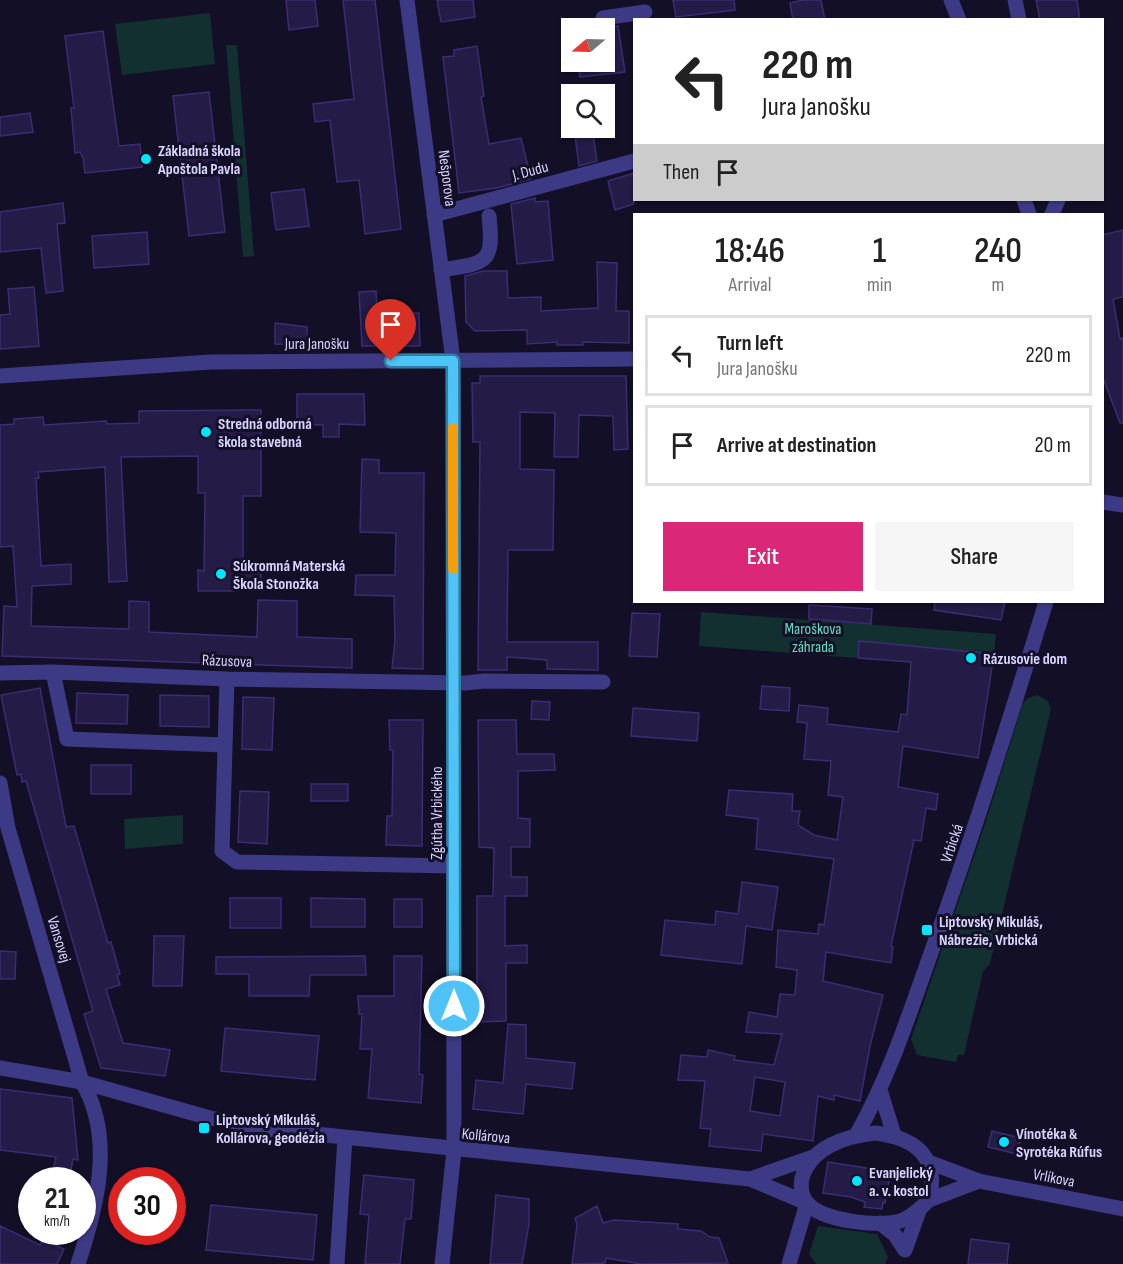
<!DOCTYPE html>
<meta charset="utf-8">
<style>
:root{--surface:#fff;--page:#f6f6f6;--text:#222;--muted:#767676;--line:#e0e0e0;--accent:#db2777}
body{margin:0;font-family:"Sofia Sans Condensed",sans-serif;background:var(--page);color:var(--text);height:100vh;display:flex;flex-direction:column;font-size:22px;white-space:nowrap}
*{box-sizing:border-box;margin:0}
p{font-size:20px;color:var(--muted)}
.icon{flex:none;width:33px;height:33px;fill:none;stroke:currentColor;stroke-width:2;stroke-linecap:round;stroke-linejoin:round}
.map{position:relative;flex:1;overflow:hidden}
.sheet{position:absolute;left:633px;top:213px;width:471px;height:390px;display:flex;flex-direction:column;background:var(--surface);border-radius:0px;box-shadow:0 2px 4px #0004}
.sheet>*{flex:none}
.banner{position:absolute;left:633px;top:18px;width:471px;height:183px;border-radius:0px;box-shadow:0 2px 4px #0004;background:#fff;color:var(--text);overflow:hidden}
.needle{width:39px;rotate:251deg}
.fabs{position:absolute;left:561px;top:18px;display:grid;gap:12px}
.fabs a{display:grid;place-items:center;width:54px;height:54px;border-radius:0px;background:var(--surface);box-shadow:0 2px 4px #0004;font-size:30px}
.speed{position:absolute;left:18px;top:1167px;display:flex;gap:12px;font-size:30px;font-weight:700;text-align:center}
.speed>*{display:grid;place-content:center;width:78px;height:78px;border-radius:50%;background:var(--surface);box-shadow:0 2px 4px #0004;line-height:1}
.speed small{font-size:15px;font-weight:400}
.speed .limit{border:9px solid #d22;background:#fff;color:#111}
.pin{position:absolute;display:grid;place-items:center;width:51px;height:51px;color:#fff;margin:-62px -26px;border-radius:50% 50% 50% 0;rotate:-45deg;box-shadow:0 0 6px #0007}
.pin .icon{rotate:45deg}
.me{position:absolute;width:66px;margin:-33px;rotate:0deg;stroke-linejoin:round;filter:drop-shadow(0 0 4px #0008)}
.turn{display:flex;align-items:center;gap:21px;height:126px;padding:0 30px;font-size:27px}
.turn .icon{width:78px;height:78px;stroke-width:2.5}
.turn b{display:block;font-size:42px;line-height:51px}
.then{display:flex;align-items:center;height:57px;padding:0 30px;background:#0003;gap:12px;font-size:22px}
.eta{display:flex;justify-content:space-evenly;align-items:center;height:102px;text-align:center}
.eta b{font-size:36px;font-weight:600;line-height:42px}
.button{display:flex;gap:12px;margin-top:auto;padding:12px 30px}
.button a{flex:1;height:69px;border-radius:0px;background:var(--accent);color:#fff;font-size:24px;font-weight:600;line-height:69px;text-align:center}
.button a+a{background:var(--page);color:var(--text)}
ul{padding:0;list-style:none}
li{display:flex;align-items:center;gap:18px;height:81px;margin:0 12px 9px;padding:0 18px;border:3px solid var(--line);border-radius:0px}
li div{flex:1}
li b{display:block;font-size:22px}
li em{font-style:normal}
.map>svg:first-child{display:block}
</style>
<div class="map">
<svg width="1123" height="1264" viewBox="0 0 1123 1264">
<rect width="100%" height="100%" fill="#130f26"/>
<!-- green -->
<path fill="#12302f" d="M 210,13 L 215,64 L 122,75 L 115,24 Z
M 226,45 L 237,45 L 254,256 L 243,257 Z
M 701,612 L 996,634 L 994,654 L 860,641 L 858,658 L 699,646 Z
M 1038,695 L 1048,701 L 1051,709 L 990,964 L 983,971 L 964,1055 L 958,1055 L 956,1062 L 917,1055 L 911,1039 L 984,827 L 1023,703 L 1028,698 Z
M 183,815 L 183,844 L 125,849 L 124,819 Z
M 818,1226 L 877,1234 L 888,1257 L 885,1264 L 816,1264 L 809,1254 Z"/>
<!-- building -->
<path fill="#241b47" stroke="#3b2d73" stroke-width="1.5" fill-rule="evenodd" d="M 286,0 L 315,0 L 318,26 L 289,30 Z
M 343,0 L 375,0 L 401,229 L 365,234 L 359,180 L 337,182 L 330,120 L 315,122 L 313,104 L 354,99 Z
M 437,0 L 473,0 L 475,17 L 441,22 Z
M 673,0 L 734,0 L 735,10 L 676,17 Z
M 803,0 L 821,0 L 825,20 L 793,20 L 790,3 Z
M 1036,0 L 1077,0 L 1080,20 L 1040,20 Z
M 618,26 L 625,72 L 580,77 L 578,62 L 604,62 L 604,28 Z
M 103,31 L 119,146 L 140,144 L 142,167 L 85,173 L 83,158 L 80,152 L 75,153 L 71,108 L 74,108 L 65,36 Z
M 477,46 L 484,96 L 481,97 L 489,144 L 521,138 L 531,179 L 496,188 L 459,193 L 443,57 L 454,56 L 454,50 Z
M 209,92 L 225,232 L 189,236 L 173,96 Z
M 30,113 L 33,132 L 0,136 L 0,117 Z
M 574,128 L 592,128 L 597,161 L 579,166 Z
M 634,173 L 634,204 L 615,210 L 608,181 Z
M 304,189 L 309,226 L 276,230 L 271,193 Z
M 535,198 L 535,202 L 548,201 L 553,260 L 517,264 L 511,204 Z
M 63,203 L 65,223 L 57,224 L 63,291 L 46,293 L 41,248 L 0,252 L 0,212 Z
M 1123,230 L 1123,297 L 1113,299 L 1120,339 L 1123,338 L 1123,423 L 1120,423 L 1102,375 L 1102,235 Z
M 147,232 L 149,264 L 94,268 L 92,236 Z
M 597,262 L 617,263 L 616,311 L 629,311 L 629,343 L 583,342 L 583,345 L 557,345 L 557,342 L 527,344 L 527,330 L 475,331 L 466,322 L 465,276 L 483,271 L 507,271 L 508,298 L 541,297 L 541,311 L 598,308 Z
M 34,287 L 39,346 L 0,349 L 0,315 L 10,314 L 8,289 Z
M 376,291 L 377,314 L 419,313 L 420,346 L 362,346 L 359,292 Z
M 275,323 L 307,327 L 307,345 L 275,344 Z
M 480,376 L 626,376 L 628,449 L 614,450 L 613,416 L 579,415 L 578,457 L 554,457 L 555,413 L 520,412 L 520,469 L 554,470 L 553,550 L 508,550 L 507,642 L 598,642 L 598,670 L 547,669 L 547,660 L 507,657 L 507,670 L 478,670 L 480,442 L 473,442 L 472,383 L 480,383 Z
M 297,394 L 364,394 L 365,425 L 339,424 L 339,437 L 323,437 L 323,425 L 297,424 Z
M 261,410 L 261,496 L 243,496 L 243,567 L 261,568 L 261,591 L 198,591 L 198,570 L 204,571 L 205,493 L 198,493 L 198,456 L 121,457 L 127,581 L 109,582 L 105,467 L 38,472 L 39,478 L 36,478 L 41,566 L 71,564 L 71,584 L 32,586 L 31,626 L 129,629 L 129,601 L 149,602 L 149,632 L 257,637 L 258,600 L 297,601 L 297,637 L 352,639 L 352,668 L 2,656 L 4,606 L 17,607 L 13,546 L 0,547 L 0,425 L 14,424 L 14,419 L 43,417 L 44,425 L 106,421 L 107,424 L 139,423 L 139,411 Z
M 362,459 L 379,460 L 379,473 L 424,473 L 423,669 L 392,668 L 395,641 L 394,596 L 355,595 L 356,575 L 395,575 L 396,533 L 360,532 Z
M 935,602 L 1005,602 L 1001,620 L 934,610 Z
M 809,605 L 872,609 L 871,624 L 809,619 Z
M 632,613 L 660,614 L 657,657 L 629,656 Z
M 859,641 L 994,654 L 978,758 L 903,746 L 898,787 L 938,794 L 936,810 L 926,808 L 921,841 L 914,840 L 891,946 L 893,947 L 891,963 L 826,952 L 823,981 L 883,995 L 870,1046 L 860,1101 L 834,1095 L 834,1100 L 818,1096 L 813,1141 L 763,1134 L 761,1151 L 709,1146 L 711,1129 L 700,1128 L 705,1081 L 678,1080 L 681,1055 L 707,1057 L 708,1050 L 735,1056 L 734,1060 L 774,1065 L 782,1034 L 746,1032 L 749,1012 L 777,1017 L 780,994 L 795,995 L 797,970 L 776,967 L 778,930 L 818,934 L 819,924 L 824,925 L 834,859 L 756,849 L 758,819 L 726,815 L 729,790 L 793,794 L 792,811 L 800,811 L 798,825 L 814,835 L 837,840 L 843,797 L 828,795 L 831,761 L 804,759 L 807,723 L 797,722 L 799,705 L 828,708 L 827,724 L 898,732 L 901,714 L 907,715 L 911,662 L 858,658 ZM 755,1077 L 785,1082 L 780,1116 L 750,1111 Z
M 762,686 L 790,688 L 789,711 L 760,709 Z
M 40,688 L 66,827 L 74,826 L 108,943 L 111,942 L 120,974 L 117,975 L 120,985 L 106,989 L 123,1043 L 170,1050 L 165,1076 L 101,1068 L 84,1014 L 93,1011 L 26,781 L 22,782 L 21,774 L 17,775 L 1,695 Z
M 77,693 L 128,695 L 127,724 L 76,723 Z
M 160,695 L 209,696 L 209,727 L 160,726 Z
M 243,697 L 274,698 L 272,750 L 242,749 Z
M 532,701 L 550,702 L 549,720 L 531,719 Z
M 633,708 L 699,713 L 697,741 L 631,736 Z
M 389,720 L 423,720 L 422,846 L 386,845 L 387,816 L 392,816 L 393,750 L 390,750 Z
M 478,720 L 516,720 L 517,754 L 554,754 L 555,770 L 518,771 L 518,818 L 530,819 L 530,847 L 511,847 L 511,877 L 527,877 L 527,896 L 505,896 L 505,946 L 527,945 L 527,963 L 506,963 L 506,1021 L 477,1022 L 477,896 L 493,896 L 494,848 L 479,847 Z
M 91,765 L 131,765 L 131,794 L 91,794 Z
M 311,784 L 348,784 L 348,801 L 311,801 Z
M 240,791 L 269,792 L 267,844 L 238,842 Z
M 742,882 L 778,887 L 772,930 L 746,926 L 742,964 L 661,955 L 665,920 L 715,925 L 716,911 L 738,914 Z
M 230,898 L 281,898 L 281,928 L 230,928 Z
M 311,898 L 365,899 L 365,927 L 311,927 Z
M 394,899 L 422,899 L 422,927 L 394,927 Z
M 154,936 L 184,936 L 182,986 L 153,986 Z
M 0,951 L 16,952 L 15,979 L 0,979 Z
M 365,956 L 366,975 L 310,975 L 309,996 L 249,996 L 249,974 L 216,974 L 216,957 Z
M 394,956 L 422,956 L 419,1074 L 423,1075 L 421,1103 L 368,1098 L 372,1049 L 360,1049 L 362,1014 L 359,1014 L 358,996 L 394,996 Z
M 508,1024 L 526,1025 L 526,1058 L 575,1063 L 572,1089 L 526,1084 L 523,1114 L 473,1109 L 476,1080 L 503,1083 Z
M 225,1028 L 319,1036 L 315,1080 L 221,1071 Z
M 0,1089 L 72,1098 L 78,1160 L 73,1159 L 69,1180 L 51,1180 L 56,1157 L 0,1150 Z
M 992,1131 L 1021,1138 L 1017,1154 L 988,1147 Z
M 828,1162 L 879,1170 L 879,1173 L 890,1175 L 885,1203 L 883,1203 L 882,1209 L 864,1207 L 865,1202 L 851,1197 L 823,1193 Z
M 364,1175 L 414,1180 L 411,1219 L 405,1219 L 400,1264 L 365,1264 L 369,1215 L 360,1214 Z
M 496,1195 L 529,1199 L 529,1224 L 522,1264 L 490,1264 Z
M 211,1205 L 317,1215 L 313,1260 L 206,1250 Z
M 597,1206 L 603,1223 L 614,1220 L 678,1224 L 678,1229 L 701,1231 L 710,1237 L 719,1238 L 728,1263 L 641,1264 L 606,1258 L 605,1263 L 572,1264 L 577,1224 L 575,1218 Z
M 0,1226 L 40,1245 L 43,1240 L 64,1249 L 57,1264 L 0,1264 Z
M 971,1239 L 1009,1244 L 1007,1264 L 968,1264 Z"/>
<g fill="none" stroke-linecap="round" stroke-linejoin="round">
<!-- minor -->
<path stroke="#3d3a85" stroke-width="15" d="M 407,0 L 453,361 L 454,1150 L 442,1264
M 951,0 L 959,20
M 1015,0 L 1019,20
M 603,18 L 645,12
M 1024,200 L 1029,214
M 1052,214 L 1058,200
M 434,215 L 634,161
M 441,270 C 487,263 494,264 489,216
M 0,376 L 211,362 L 634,359
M 1102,502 L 1123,505
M 53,672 L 67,739 L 225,745
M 0,673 L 53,672 L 227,679 L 465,683 L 484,681 L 603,682
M 227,679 L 222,851 L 237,862 L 454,866
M 0,783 L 8,828 L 82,1082 C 115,1138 97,1206 78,1264
M 0,1068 L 82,1082 L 210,1118 L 267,1129 L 750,1179 L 807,1203
M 881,1093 L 894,1135
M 875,1133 C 916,1138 940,1157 929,1200 C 921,1208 910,1218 900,1221 C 877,1227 824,1221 808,1204 C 801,1196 800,1188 802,1178 C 811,1147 846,1136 875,1133 Z
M 857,1134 C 889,1077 909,1015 931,953 C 973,837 1010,719 1046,602
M 931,1163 L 979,1181 L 1123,1209
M 750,1179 L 813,1157
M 929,1200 L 979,1181
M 880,1223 L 895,1235 L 905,1250 L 920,1208
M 337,1264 L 345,1138
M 789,1264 L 807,1203"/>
</g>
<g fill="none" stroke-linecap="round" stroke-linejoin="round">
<!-- route casing -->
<g stroke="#337fa1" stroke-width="15">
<path id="route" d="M 391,361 L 453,361 L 454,1006"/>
</g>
<!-- route -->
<use href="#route" stroke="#4fc3f7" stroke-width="10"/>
<!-- slow -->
<path stroke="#f59e0b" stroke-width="10" d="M 453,428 L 453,569"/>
</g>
<!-- markers -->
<g fill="#00e5ff" stroke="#130f26" stroke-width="2">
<circle cx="146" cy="159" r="6"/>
<circle cx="206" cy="432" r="6"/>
<circle cx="221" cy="574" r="6"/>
<circle cx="971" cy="658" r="6"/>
<rect x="921" y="924" width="12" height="12" rx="3"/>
<rect x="198" y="1122" width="12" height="12" rx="3"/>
<circle cx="1004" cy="1142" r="6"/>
<circle cx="857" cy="1181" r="6"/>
</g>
<g text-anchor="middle" stroke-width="6" stroke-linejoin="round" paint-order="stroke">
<!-- poi labels -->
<g font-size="16" font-weight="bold" fill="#d9d4ff" stroke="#130f26" text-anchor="start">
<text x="158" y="156">Základná škola<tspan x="158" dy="18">Apoštola Pavla</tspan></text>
<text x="218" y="429">Stredná odborná<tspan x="218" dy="18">škola stavebná</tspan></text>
<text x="233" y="571">Súkromná Materská<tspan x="233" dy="18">Škola Stonožka</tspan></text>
<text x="983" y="664">Rázusovie dom</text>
<text x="939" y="927">Liptovský Mikuláš,<tspan x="939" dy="18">Nábrežie, Vrbická</tspan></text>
<text x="216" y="1125">Liptovský Mikuláš,<tspan x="216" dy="18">Kollárova, geodézia</tspan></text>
<text x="1016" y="1139">Vínotéka &amp;<tspan x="1016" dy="18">Syrotéka Rúfus</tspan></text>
<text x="869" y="1178">Evanjelický<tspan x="869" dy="18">a. v. kostol</tspan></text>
</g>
<!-- street labels -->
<g font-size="16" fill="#d9d4ff" stroke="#130f26">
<text transform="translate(530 170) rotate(-15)" y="6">J. Dudu</text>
<text transform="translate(448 178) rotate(83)" y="6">Nešporova</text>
<text x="317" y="349">Jura Janošku</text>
<text transform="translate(227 660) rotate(2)" y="6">Rázusova</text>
<text transform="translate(436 813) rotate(-90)" y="6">Zgútha Vrbického</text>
<text transform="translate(951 843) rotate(-71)" y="6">Vrbická</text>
<text transform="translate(60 939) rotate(73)" y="6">Vansovej</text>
<text transform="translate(486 1135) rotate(6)" y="6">Kollárova</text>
<text transform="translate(1054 1177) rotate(11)" y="6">Vrlíkova</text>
</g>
<!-- park labels -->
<g font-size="16" fill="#5fe0c0" stroke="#130f26">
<text x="813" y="634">Maroškova<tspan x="813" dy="18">záhrada</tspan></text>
</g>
</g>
</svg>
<div class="fabs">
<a><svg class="needle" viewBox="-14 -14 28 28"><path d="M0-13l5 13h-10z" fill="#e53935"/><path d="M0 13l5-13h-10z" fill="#767676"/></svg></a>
<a><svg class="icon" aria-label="search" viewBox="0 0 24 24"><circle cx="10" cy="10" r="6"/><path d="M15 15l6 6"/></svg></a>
</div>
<div class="speed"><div>21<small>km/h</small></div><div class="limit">30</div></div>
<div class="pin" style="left:391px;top:361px;background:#d93025"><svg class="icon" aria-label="arrive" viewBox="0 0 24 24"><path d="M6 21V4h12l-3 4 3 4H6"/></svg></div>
<svg class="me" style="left:454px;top:1006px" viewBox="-20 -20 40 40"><circle r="17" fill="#4fc3f7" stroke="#fff" stroke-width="3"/><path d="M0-11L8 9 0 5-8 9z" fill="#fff"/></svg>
<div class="banner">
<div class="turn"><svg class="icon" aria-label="left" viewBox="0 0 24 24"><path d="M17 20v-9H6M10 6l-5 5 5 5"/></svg><div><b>220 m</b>Jura Janošku</div></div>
<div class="then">Then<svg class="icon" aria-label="arrive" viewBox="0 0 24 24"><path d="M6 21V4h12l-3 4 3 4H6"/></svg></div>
</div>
<section class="sheet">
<div class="eta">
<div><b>18:46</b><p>Arrival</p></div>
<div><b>1</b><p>min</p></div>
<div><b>240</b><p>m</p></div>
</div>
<ul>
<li><svg class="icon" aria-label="left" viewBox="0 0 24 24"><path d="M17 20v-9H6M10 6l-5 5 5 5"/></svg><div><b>Turn left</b><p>Jura Janošku</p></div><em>220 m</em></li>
<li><svg class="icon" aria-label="arrive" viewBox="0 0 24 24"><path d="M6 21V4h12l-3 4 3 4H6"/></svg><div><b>Arrive at destination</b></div><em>20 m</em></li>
</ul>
<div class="button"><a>Exit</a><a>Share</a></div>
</section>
</div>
